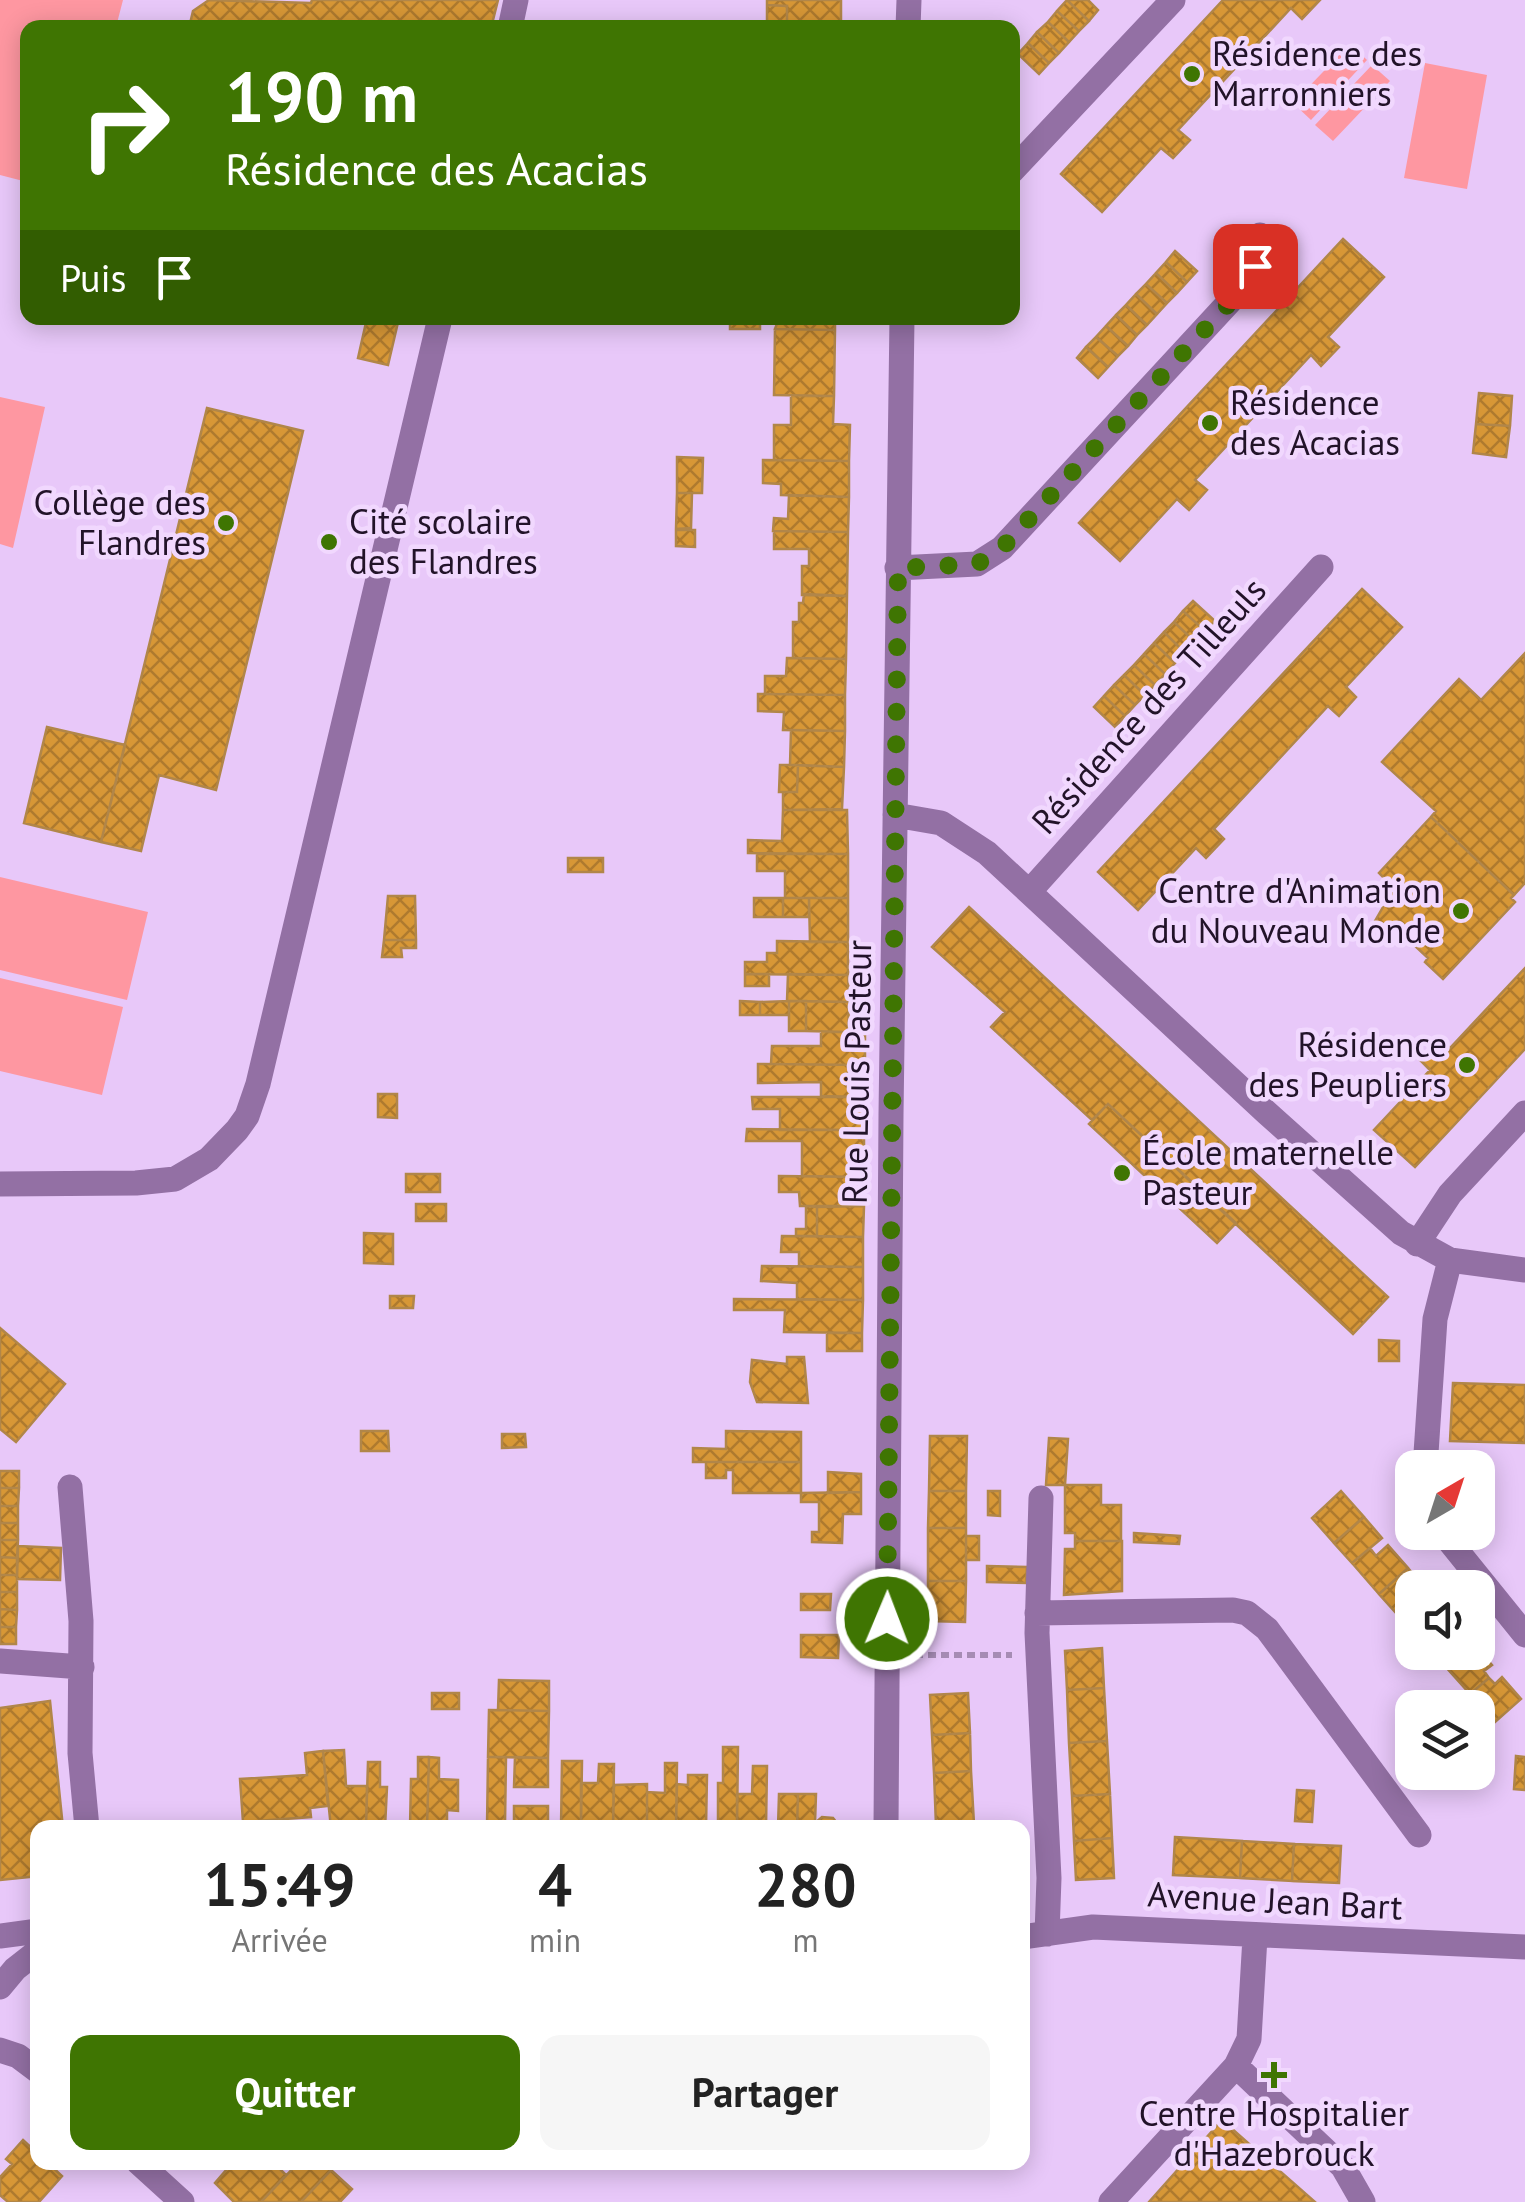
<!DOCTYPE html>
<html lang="fr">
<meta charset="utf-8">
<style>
:root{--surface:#fff;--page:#f6f6f6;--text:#222;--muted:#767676;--accent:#3f7502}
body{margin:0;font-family:"PT Sans",sans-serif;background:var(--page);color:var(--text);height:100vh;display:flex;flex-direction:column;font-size:38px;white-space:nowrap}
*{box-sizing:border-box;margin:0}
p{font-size:32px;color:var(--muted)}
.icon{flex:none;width:55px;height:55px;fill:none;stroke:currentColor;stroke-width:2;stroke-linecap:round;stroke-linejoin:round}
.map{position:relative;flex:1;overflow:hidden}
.drawer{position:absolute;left:30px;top:1820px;width:1000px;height:350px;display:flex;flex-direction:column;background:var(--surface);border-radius:20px;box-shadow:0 5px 25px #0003}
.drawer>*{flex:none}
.top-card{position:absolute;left:20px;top:20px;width:1000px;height:305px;border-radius:20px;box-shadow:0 5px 25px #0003;background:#3f7502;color:#fff;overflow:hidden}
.needle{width:65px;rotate:39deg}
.tools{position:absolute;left:1395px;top:1450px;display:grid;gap:20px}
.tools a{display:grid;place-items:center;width:100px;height:100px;border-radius:20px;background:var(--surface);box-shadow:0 5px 25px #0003;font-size:50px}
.pin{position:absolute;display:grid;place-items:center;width:85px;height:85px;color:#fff;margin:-42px;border-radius:20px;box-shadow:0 5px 15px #0006}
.me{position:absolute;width:110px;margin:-55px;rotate:1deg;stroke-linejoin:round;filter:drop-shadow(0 0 8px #0008)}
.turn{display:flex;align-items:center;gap:35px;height:210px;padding:0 40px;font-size:45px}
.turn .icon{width:130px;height:130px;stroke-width:2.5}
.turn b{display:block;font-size:70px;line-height:85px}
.then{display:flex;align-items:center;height:95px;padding:0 40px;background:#0003;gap:20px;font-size:38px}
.eta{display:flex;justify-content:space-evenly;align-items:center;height:170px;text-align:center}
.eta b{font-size:60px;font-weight:800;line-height:70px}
.cta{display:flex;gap:20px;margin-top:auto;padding:20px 40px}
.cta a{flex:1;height:115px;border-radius:20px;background:var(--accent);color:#fff;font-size:40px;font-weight:800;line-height:115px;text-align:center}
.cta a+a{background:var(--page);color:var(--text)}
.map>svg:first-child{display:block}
</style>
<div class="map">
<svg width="1525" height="2202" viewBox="0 0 1525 2202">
<defs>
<pattern id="building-cross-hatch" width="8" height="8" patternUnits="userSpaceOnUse" patternTransform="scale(2.5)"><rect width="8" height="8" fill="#d79736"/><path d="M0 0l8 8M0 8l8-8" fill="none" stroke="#ae7a2e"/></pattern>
</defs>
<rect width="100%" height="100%" fill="#e8c8f9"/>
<!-- grass -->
<path fill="#fe97a1" d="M 0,0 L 123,0 L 116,27 L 28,28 L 27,182 L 0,175 Z
M 1350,44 L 1367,60 L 1311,120 L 1293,103 Z
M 1425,63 L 1487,75 L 1467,189 L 1404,178 Z
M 1372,65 L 1390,81 L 1333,141 L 1315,125 Z
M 0,397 L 45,407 L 13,548 L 0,544 Z
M 0,877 L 148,912 L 127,1000 L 0,970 Z
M 0,978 L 123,1007 L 102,1095 L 0,1071 Z"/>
<!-- building -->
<path fill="url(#building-cross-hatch)" stroke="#b18649" stroke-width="2.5" d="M 209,0 L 311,3 L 312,0 L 498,0 L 491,28 L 189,28 L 193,11 Z
M 767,0 L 841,0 L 841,28 L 787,28 L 787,6 L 767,5 Z
M 1067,0 L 1088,0 L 1098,10 L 1089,21 Z
M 1067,0 L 1089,21 L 1079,31 L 1057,11 Z
M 1223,0 L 1320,0 L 1302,19 L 1291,8 L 1178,130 L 1190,140 L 1173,158 L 1161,148 L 1102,212 L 1061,174 Z
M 767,5 L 787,6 L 787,28 L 767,28 Z
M 1057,11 L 1079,31 L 1069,42 L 1048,22 Z
M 1048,22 L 1069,42 L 1059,53 L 1037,32 Z
M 1037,32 L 1059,53 L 1049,63 L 1028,43 Z
M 1028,43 L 1049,63 L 1039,74 L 1018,54 Z
M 1343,239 L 1384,277 L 1328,337 L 1339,347 L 1321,366 L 1311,355 L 1195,480 L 1207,490 L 1189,510 L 1177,499 L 1120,561 L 1079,523 Z
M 1175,251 L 1197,271 L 1187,282 L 1166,262 Z
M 1166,262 L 1187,282 L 1177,293 L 1156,273 Z
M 1156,273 L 1177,293 L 1167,303 L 1146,284 Z
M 1146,284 L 1167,303 L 1157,314 L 1136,294 Z
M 1136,294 L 1157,314 L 1147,325 L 1126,305 Z
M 1126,305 L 1147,325 L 1137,335 L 1116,315 Z
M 1116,315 L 1137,335 L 1128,346 L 1106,326 Z
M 367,318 L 399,318 L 388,365 L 358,358 Z
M 730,318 L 760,318 L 760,329 L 730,329 Z
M 779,318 L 835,318 L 835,330 L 775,329 Z
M 1106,326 L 1128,346 L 1118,356 L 1096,337 Z
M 775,329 L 835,330 L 834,396 L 774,395 Z
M 1096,337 L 1118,356 L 1108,367 L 1086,347 Z
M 1086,347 L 1108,367 L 1098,378 L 1077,358 Z
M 1479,393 L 1512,396 L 1510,426 L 1476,424 Z
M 791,396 L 834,396 L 833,424 L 850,425 L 849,461 L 774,460 L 774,425 L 791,425 Z
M 207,408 L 303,431 L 216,790 L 159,775 L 141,851 L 101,842 Z
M 1476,424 L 1510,426 L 1506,457 L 1473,453 Z
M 677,457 L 703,458 L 702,493 L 677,493 Z
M 763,460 L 849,461 L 849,497 L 781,495 L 781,484 L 763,483 Z
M 677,493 L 692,493 L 691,528 L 676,529 Z
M 789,495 L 849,497 L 848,532 L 773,531 L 774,518 L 788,519 Z
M 676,530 L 695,530 L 695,547 L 676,546 Z
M 774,531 L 848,532 L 847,596 L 802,595 L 802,566 L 809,566 L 809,549 L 774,549 Z
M 1362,589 L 1402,627 L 1346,687 L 1356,697 L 1339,716 L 1328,706 L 1214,829 L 1224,839 L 1206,858 L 1196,848 L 1138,910 L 1098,872 Z
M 804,594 L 847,596 L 846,659 L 793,658 L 793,622 L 799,622 L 799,603 L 803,603 Z
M 1193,601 L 1215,621 L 1205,631 L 1183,611 Z
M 1183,611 L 1205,631 L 1195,642 L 1174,622 Z
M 1174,622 L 1195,642 L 1185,653 L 1164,632 Z
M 1164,632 L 1185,653 L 1175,663 L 1154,643 Z
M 1154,643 L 1175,663 L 1165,674 L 1144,654 Z
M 1525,653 L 1525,883 L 1514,895 L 1431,817 L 1436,811 L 1382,762 L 1459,679 L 1481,700 Z
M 1144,654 L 1165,674 L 1155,685 L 1134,665 Z
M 787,658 L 846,659 L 845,695 L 765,694 L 765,676 L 786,676 Z
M 1134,665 L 1155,685 L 1145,695 L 1124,675 Z
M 1124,675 L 1145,695 L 1135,705 L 1114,685 Z
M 1114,685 L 1135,705 L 1125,716 L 1104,696 Z
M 758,694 L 845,695 L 845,731 L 783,730 L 784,712 L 758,711 Z
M 1104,696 L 1125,716 L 1115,727 L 1094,707 Z
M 47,727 L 125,745 L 101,842 L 24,823 Z
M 791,730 L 845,731 L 844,767 L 790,765 Z
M 780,765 L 798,765 L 797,792 L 779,792 Z
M 798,765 L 844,767 L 842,809 L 783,810 L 783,792 L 797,792 Z
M 783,810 L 847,810 L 848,854 L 748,853 L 748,840 L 782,841 Z
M 1431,817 L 1514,895 L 1511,898 L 1515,902 L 1443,979 L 1425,962 L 1428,958 L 1412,943 L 1375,921 L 1394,888 L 1379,873 Z
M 757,854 L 848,854 L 848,898 L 785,898 L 785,871 L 757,871 Z
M 568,858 L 603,858 L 603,872 L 568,872 Z
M 388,896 L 415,896 L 416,940 L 384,940 Z
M 754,898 L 783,898 L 783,917 L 754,917 Z
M 783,898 L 809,898 L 809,917 L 783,917 Z
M 809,898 L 848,898 L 848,942 L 810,942 Z
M 969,907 L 1388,1297 L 1353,1334 L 1108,1104 L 1092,1120 L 991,1027 L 1005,1012 L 932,947 Z
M 384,940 L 416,940 L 416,948 L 401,948 L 402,957 L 382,957 Z
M 777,941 L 848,942 L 848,975 L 745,974 L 745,962 L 767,962 L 767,953 L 777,953 Z
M 1525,968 L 1525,1049 L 1415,1167 L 1374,1130 L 1430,1070 L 1420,1060 L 1440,1038 L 1450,1048 Z
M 745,974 L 769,974 L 769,986 L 745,986 Z
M 788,974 L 848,975 L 849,1002 L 787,1001 Z
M 740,1001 L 760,1002 L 760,1015 L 740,1015 Z
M 789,1001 L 789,1015 L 760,1015 L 760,1002 Z
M 789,1001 L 806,1001 L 806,1031 L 789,1031 Z
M 806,1001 L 849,1002 L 848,1032 L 806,1031 Z
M 821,1032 L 865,1032 L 865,1065 L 771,1064 L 772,1046 L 821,1046 Z
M 758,1064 L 865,1065 L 865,1097 L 821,1096 L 821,1082 L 758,1083 Z
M 378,1094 L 397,1094 L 397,1118 L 378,1117 Z
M 752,1097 L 865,1097 L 864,1130 L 780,1130 L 780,1109 L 753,1109 Z
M 1108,1104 L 1236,1223 L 1217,1243 L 1089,1124 Z
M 747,1129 L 864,1130 L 864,1177 L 802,1176 L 802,1141 L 746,1141 Z
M 406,1174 L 440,1174 L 440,1192 L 406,1192 Z
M 779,1176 L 864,1177 L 864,1206 L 800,1206 L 799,1192 L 779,1192 Z
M 416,1204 L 446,1204 L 446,1221 L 416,1221 Z
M 806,1206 L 817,1207 L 817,1236 L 796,1236 L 796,1229 L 806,1229 Z
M 864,1206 L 863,1237 L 817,1236 L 817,1207 Z
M 364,1233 L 393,1234 L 393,1264 L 364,1263 Z
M 782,1236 L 863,1237 L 863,1267 L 799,1266 L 799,1252 L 781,1252 Z
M 762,1266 L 863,1267 L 863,1300 L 797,1299 L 797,1283 L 761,1281 Z
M 390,1296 L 414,1296 L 413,1308 L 390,1308 Z
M 734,1299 L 863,1300 L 862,1333 L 784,1332 L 785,1310 L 734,1310 Z
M 0,1328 L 65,1384 L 16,1442 L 0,1429 Z
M 827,1333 L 862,1333 L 862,1351 L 827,1351 Z
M 1379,1340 L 1399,1341 L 1399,1361 L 1379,1361 Z
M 787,1357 L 804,1357 L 808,1403 L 757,1402 L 750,1382 L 752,1360 L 787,1364 Z
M 1453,1383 L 1525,1385 L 1525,1443 L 1450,1441 Z
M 361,1431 L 388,1431 L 389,1451 L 361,1451 Z
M 726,1431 L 801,1432 L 801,1462 L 693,1462 L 693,1448 L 726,1449 Z
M 502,1434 L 525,1434 L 526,1447 L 502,1448 Z
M 930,1436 L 967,1436 L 966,1491 L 929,1491 Z
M 1049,1438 L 1068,1439 L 1065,1485 L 1046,1485 Z
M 706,1462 L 801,1462 L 801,1493 L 733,1493 L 733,1470 L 726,1470 L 726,1478 L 706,1478 Z
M 0,1471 L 19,1471 L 19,1488 L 0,1488 Z
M 828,1472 L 861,1474 L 861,1492 L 828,1493 Z
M 1065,1485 L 1101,1485 L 1101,1505 L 1121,1505 L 1121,1541 L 1075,1541 L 1075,1533 L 1065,1533 Z
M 0,1488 L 19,1488 L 18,1506 L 0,1506 Z
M 929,1491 L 966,1491 L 966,1528 L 928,1528 Z
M 988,1491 L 1000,1491 L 1000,1516 L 988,1515 Z
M 1341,1491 L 1364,1517 L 1334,1543 L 1312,1518 Z
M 861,1492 L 861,1514 L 843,1514 L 842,1543 L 812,1542 L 812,1532 L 819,1532 L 819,1502 L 801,1502 L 801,1493 Z
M 0,1506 L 18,1506 L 18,1523 L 0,1523 Z
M 1364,1517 L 1382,1538 L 1352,1563 L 1334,1543 Z
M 0,1523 L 18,1523 L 18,1540 L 0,1540 Z
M 928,1528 L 966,1528 L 966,1581 L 928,1581 Z
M 1134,1533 L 1180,1536 L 1179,1544 L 1134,1542 Z
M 966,1536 L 979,1536 L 979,1560 L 966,1560 Z
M 0,1540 L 18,1540 L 17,1558 L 0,1557 Z
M 1075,1541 L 1122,1541 L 1122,1591 L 1064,1595 L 1065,1549 L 1075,1549 Z
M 1388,1545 L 1408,1568 L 1379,1594 L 1352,1563 L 1370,1548 L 1376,1556 Z
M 18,1546 L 61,1548 L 60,1580 L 17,1579 Z
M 0,1557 L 17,1558 L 17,1575 L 0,1575 Z
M 987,1566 L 1027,1567 L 1026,1583 L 987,1582 Z
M 1408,1568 L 1425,1588 L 1412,1588 L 1412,1599 L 1396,1613 L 1379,1594 Z
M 0,1575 L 17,1575 L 17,1592 L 0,1592 Z
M 928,1581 L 966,1581 L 965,1622 L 928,1621 Z
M 0,1592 L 17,1592 L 17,1610 L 0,1609 Z
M 801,1594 L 831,1594 L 830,1610 L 801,1610 Z
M 1412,1599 L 1412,1632 L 1396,1613 Z
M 0,1609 L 17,1610 L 16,1627 L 0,1627 Z
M 0,1627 L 16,1627 L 16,1644 L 0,1644 Z
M 801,1635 L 839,1635 L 838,1658 L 801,1657 Z
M 1102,1648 L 1104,1688 L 1067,1690 L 1065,1651 Z
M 1478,1649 L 1492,1665 L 1484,1671 L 1489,1678 L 1470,1694 L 1445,1666 L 1461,1652 L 1478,1652 Z
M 1502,1677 L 1521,1699 L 1495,1722 L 1470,1694 L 1489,1678 L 1495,1684 Z
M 499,1680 L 549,1681 L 549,1711 L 498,1710 Z
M 1104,1688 L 1107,1741 L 1069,1743 L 1067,1690 Z
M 432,1693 L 459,1693 L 459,1709 L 432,1709 Z
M 968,1693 L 970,1733 L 932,1735 L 930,1695 Z
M 50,1701 L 63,1828 L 38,1828 L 38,1876 L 0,1880 L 0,1708 Z
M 489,1710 L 549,1711 L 548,1758 L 488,1757 Z
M 970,1733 L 971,1771 L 934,1773 L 932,1735 Z
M 1107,1741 L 1110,1794 L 1072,1796 L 1069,1743 Z
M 723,1747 L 738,1747 L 737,1828 L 718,1828 L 718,1783 L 723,1783 Z
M 344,1750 L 346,1786 L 367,1786 L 366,1828 L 331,1828 L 323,1751 Z
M 323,1751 L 328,1806 L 310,1808 L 311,1817 L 243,1822 L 240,1779 L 307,1775 L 305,1753 Z
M 1516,1756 L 1525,1757 L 1525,1790 L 1514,1789 Z
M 418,1757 L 429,1757 L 427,1828 L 410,1828 L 411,1779 L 418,1779 Z
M 429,1757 L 439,1758 L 439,1779 L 458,1780 L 458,1811 L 447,1810 L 447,1828 L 427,1828 Z
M 488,1757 L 506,1757 L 505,1824 L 514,1824 L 514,1806 L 548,1806 L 548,1828 L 487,1828 Z
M 515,1757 L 548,1758 L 548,1787 L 514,1787 Z
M 562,1761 L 582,1761 L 581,1828 L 561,1828 Z
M 368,1762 L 380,1762 L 380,1787 L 387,1787 L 385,1828 L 366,1828 Z
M 665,1763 L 677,1763 L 676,1828 L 647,1828 L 647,1792 L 665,1793 Z
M 599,1764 L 614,1764 L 613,1828 L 581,1828 L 581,1783 L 598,1783 Z
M 753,1766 L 767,1766 L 766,1828 L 737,1828 L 737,1794 L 752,1794 Z
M 971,1771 L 974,1824 L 936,1826 L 934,1773 Z
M 688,1775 L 707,1775 L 706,1828 L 676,1828 L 677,1784 L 688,1785 Z
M 647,1784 L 647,1828 L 613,1828 L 614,1785 Z
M 1297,1790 L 1314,1791 L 1312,1822 L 1295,1821 Z
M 779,1794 L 798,1794 L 797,1828 L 778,1828 Z
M 798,1794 L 816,1794 L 815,1823 L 822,1817 L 833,1818 L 837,1823 L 841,1822 L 841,1828 L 797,1828 Z
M 1110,1794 L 1112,1838 L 1074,1841 L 1072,1796 Z
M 1175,1837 L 1242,1841 L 1240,1878 L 1173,1875 Z
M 1112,1838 L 1114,1878 L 1076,1880 L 1074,1841 Z
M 1242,1841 L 1294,1844 L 1292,1881 L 1240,1878 Z
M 1294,1844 L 1341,1846 L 1339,1883 L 1292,1881 Z
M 1222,2120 L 1315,2202 L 1149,2202 Z
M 23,2140 L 38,2154 L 38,2162 L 47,2162 L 62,2176 L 39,2202 L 8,2202 L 0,2195 L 0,2177 L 12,2164 L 6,2159 Z
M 233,2162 L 273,2162 L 286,2175 L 261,2202 L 234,2202 L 215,2183 Z
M 299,2162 L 322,2162 L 331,2170 L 301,2202 L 261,2202 Z
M 331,2170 L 352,2189 L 340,2202 L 301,2202 Z"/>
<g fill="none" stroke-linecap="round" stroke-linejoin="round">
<!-- path -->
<path stroke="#a68cb4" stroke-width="6" stroke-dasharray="8 5" stroke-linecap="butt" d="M 915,1655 L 1012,1655"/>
<!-- minor -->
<path stroke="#9370a4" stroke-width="25" d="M 510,28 L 516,0
M 908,28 L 909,0
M 1012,171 L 1173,0
M 897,568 L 977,564 L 1002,548 L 1233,298 L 1255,266 L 1260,235
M 895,815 L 941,823 L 987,853 L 1267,1113 L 1401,1233 L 1450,1260 L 1525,1270
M 1029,892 L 1321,567
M 0,1184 L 136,1183 L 175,1179 L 209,1159 L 237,1130 L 247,1116 L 258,1084 L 440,318
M 1417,1244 L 1450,1194 L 1525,1113
M 1425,1468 L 1435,1319 L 1450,1260
M 70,1487 L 81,1621 L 80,1753 L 87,1828
M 1041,1498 L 1037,1633 L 1049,1878 L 1047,1934
M 1442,1532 L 1525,1635
M 1037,1613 L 1233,1610 L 1247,1613 L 1267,1629 L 1419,1835
M 0,1661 L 82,1667
M 886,1828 L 891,1115 L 902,318
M 0,1936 L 38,1931
M 1022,1937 L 1093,1927 L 1525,1947
M 0,1987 L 15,1969 L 38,1951
M 0,2050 L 18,2056 L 38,2071
M 1236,2066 L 1343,2167 L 1363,2202
M 138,2162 L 182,2202
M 1111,2202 L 1236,2066 L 1249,2039 L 1255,1937"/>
</g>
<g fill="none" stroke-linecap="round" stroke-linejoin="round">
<!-- route -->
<path stroke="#3f7502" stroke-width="18" stroke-dasharray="0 32.4" d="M 887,1619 L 898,568 L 977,564 L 1002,548 L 1234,298 L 1255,266"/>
</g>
<!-- markers -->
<g fill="#3f7502" stroke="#f1d8fe" stroke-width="4">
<circle cx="1192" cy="74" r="10"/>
<circle cx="1210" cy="423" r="10"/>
<circle cx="226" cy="523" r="10"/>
<circle cx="329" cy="542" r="10"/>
<circle cx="1461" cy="911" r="10"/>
<circle cx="1467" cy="1065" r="10"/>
<circle cx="1122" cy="1173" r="10"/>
<path d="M1269 2060h10v10h10v10h-10v10h-10v-10h-10v-10h10z"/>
</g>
<g text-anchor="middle" stroke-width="9" stroke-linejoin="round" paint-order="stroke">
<!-- poi labels -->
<g font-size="35" fill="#221329" stroke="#f1d8fe" text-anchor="start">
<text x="1212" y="66">Résidence des<tspan x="1212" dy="40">Marronniers</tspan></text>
<text x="1230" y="415">Résidence<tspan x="1230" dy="40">des Acacias</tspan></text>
<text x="206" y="515" text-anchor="end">Collège des<tspan x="206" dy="40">Flandres</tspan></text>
<text x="349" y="534">Cité scolaire<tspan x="349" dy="40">des Flandres</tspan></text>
<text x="1441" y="903" text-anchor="end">Centre d'Animation<tspan x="1441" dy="40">du Nouveau Monde</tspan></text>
<text x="1447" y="1057" text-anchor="end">Résidence<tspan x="1447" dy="40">des Peupliers</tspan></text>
<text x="1142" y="1165">École maternelle<tspan x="1142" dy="40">Pasteur</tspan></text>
<text x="1274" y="2126" text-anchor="middle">Centre Hospitalier<tspan x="1274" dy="40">d'Hazebrouck</tspan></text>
</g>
<!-- street labels -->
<g font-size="35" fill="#221329" stroke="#f1d8fe">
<text transform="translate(1149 706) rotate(-48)" y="12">Résidence des Tilleuls</text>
<text transform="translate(857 1072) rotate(-89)" y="12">Rue Louis Pasteur</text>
<text transform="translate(1275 1901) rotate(3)" y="12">Avenue Jean Bart</text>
</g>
</g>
</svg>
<div class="tools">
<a><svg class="needle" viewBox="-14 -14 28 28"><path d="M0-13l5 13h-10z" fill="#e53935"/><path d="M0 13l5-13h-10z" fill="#767676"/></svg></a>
<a><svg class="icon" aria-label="sound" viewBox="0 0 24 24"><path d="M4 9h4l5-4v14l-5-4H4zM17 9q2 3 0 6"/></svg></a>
<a><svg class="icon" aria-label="layers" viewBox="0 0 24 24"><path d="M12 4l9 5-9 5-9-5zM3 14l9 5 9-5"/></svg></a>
</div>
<div class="pin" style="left:1255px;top:266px;background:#d93025"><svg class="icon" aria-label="arrive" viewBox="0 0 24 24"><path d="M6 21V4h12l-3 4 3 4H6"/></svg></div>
<svg class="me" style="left:887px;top:1619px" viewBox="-20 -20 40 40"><circle r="17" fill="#3f7502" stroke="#fff" stroke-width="3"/><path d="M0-11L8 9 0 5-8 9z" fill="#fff"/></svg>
<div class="top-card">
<div class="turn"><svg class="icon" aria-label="right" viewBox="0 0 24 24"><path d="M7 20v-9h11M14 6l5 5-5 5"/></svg><div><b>190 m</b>Résidence des Acacias</div></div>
<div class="then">Puis<svg class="icon" aria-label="arrive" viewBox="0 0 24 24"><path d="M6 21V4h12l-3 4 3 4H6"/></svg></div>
</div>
<section class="drawer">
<div class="eta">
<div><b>15:49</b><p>Arrivée</p></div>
<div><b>4</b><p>min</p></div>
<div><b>280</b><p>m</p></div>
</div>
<div class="cta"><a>Quitter</a><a>Partager</a></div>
</section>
</div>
